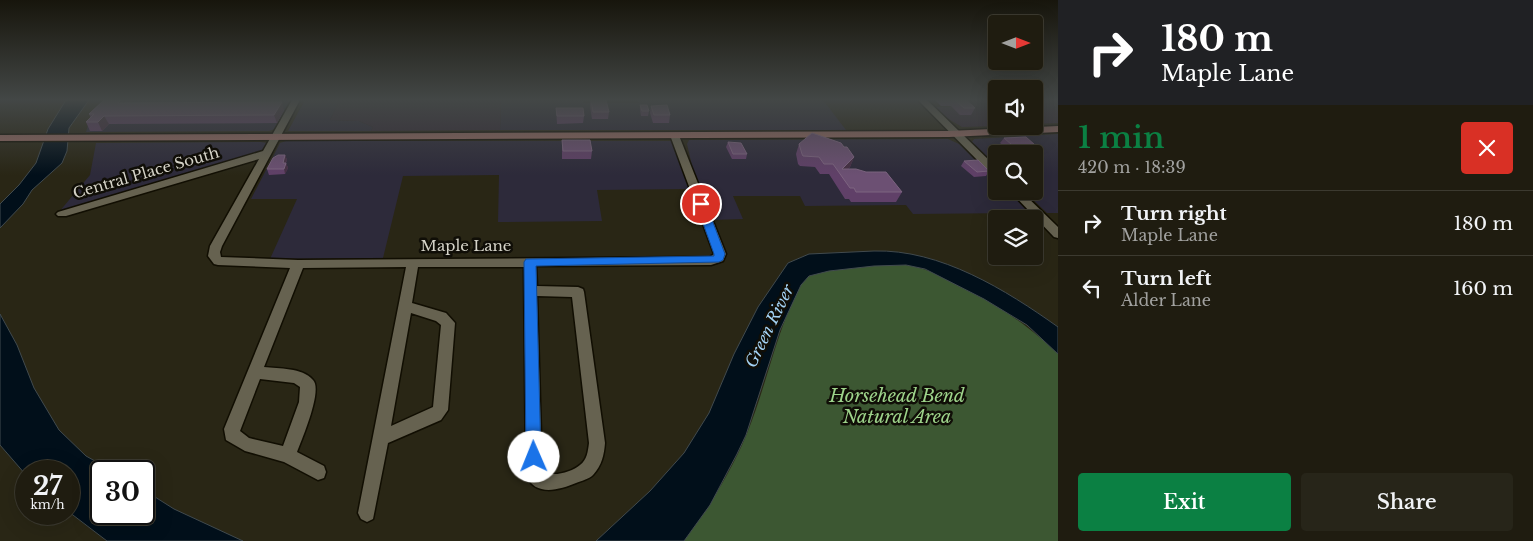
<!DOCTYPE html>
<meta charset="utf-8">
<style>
:root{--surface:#1f1c10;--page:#272519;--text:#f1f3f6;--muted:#a1a19f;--line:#3c3a30;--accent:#0b8043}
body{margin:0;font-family:"Libre Baskerville",serif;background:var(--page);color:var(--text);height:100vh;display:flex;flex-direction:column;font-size:19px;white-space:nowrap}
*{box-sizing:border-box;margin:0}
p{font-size:16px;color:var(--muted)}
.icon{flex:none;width:28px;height:28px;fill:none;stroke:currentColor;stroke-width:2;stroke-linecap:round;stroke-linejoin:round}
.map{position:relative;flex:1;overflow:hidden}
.side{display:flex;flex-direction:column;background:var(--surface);width:475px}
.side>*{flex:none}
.top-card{background:#202124;color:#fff;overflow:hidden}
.needle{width:32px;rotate:90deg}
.tools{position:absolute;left:988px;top:15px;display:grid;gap:10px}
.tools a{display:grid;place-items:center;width:55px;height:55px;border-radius:5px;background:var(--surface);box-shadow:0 5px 20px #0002,0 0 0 1px var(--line);font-size:25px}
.speed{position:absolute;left:15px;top:460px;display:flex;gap:10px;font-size:25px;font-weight:700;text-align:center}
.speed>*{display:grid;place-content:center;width:65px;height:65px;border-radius:50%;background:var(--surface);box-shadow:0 5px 20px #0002,0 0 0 1px var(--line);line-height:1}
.speed small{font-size:12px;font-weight:400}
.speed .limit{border:2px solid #111;border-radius:8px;background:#fff;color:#111}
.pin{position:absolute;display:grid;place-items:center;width:42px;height:42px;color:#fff;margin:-21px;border:2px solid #fff;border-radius:50%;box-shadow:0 1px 5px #0007}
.me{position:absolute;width:55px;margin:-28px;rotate:359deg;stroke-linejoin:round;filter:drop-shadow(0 0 4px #0008)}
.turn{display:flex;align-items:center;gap:18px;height:105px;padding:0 20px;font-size:22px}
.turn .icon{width:65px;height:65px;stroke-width:2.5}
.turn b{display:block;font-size:35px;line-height:42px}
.round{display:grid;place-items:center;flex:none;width:52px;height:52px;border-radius:5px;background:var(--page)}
.overview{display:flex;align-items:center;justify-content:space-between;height:85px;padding:0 20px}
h1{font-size:30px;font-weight:600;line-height:38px;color:var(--accent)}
.cta{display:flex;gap:10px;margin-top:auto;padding:10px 20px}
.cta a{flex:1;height:58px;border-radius:5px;background:var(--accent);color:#fff;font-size:20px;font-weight:600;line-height:58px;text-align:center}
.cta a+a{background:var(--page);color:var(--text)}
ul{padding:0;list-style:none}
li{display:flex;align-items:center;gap:15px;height:65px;padding:0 20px;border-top:1px solid var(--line)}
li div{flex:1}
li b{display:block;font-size:19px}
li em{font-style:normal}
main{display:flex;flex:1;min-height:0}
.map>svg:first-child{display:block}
</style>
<main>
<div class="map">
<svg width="1058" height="541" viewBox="0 0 1058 541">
<rect width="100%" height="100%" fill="#292615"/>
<!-- commercial -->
<path fill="#2d2a3a" d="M 111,100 L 291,100 L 275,129 L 269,131 L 86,132 L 88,125 Z
M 305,100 L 340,100 L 330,120 L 359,121 L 373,127 L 371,131 L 288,131 Z
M 501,100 L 582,100 L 583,103 L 639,103 L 638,100 L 823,100 L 846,130 L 500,130 Z
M 1058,134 L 1058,213 L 1047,213 L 1024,191 L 1034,191 L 1034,154 L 996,154 L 996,165 L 972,142 L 974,139 Z
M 948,139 L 959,144 L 996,180 L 996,191 L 1008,191 L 1030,213 L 913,214 L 906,205 L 805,206 L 800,196 L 733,196 L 743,219 L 712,220 L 693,170 L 687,144 L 689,140 Z
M 286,141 L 673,141 L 690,189 L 597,190 L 602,221 L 498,222 L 499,175 L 403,176 L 383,258 L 270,259 L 297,199 L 251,199 L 280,143 Z
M 261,142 L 267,143 L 267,147 L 258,153 L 59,212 L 90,175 L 96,143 Z"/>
<!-- industrial -->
<path fill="#332836" d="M 340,100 L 501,100 L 500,130 L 371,131 L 373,127 L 359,121 L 330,120 Z
M 962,100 L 996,100 L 996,126 L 962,127 L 947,118 L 935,107 L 968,106 Z
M 1034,100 L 1058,100 L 1058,123 L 1034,124 Z"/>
<!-- green -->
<path fill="#3c5732" d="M 906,265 C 950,271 1027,322 1058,354 L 1058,541 L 684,541 C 708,508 730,474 746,436 C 764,393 773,346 792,303 C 796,294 800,283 808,277 C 826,265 883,265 906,265 Z"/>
<!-- water -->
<path fill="#010f1a" stroke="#414a4e" d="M 66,100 L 89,100 L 69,128 L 67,151 L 62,163 L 32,190 L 23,204 L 0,228 L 0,204 L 19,185 L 36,163 L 48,129 Z
M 874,251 C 940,249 1006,290 1058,327 L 1058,354 L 1027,325 L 984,299 L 925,269 L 906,265 L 874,266 L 829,271 L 809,276 L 801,285 L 780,330 L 746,435 L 737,454 L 710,505 L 684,541 L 596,541 L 650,491 L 684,453 L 709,413 L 734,354 L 758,307 L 788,263 L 809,254 Z
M 0,314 L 17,345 L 34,388 L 59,430 L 86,456 L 113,471 L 101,471 L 101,514 L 144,514 L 144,490 L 174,509 L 243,541 L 107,541 L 69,512 L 69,471 L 26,471 L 26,475 L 0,445 Z"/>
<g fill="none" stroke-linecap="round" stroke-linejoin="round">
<!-- minor casing -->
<g stroke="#110e02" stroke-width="3">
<path id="minor" d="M 292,100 L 300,100 L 222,246 L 220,252 L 221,257 L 298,260 L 710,257 L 714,254 L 670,135 L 672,133 L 678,133 L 726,254 L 723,261 L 711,265 L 536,266 L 537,286 L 578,287 L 583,289 L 584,292 L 605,443 C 604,455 602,465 593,475 C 589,479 581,481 576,483 C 559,490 535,497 526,475 L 524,267 L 418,267 L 412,303 L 446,313 L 455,323 L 448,410 L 441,420 L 388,443 L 373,519 L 367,522 L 361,519 L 358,513 L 406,267 L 303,268 L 264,367 C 279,369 302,367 313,380 C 323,390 302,439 297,452 L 324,466 L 326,472 L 324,478 L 318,480 L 284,462 L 245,451 L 226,440 L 224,429 L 290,268 L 218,265 L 214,264 L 208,256 L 210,246 L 259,159 L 66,216 L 58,216 L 56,214 L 58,212 L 263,151 ZM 537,296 L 572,297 L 589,443 C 588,451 587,460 580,465 C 572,472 552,478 542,471 ZM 411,313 L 436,321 L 441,325 L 433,407 L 391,426 ZM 260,379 L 294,383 L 300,387 L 299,402 L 283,446 L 249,438 L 240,431 Z
M 918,100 L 927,100 L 996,167 L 996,176 L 992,175 Z
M 1010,191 L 1021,191 L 1058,227 L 1058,238 L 1054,237 Z"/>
</g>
<!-- major casing -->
<g stroke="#110e02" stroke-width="3">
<path id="major" d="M 1058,126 L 1058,132 L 949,137 L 0,141 L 0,135 L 949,131 Z"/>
</g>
<!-- minor -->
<use href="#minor" fill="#666250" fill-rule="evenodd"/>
<!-- major -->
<use href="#major" fill="#9a6d66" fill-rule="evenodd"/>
</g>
<!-- wall -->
<path fill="#604068" d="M 104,100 L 133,100 L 129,103 L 284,110 L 277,123 L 109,124 L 102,131 L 90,131 L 86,122 L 91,118 L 89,114 Z
M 590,100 L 609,112 L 608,119 L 592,119 L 590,106 Z
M 935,100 L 968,100 L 968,101 L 975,108 L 971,115 L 960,115 L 951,106 L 941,106 Z
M 640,105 L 649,111 L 648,116 L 641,116 L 640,110 Z
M 651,106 L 670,115 L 669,123 L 653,123 L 650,113 Z
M 556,108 L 584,116 L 583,123 L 557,124 Z
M 1004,138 L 1035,145 L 1031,150 L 1009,150 L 1000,143 Z
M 562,140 L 592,151 L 591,159 L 562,159 Z
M 728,142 L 747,154 L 746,159 L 732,159 L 726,147 Z
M 799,144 L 844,147 L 854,157 L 850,167 L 848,169 L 902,192 L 896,202 L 851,202 L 849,199 L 845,199 L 829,174 L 820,174 L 815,167 L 800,166 L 798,164 L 796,154 Z
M 285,155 L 287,160 L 286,163 L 288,168 L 285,174 L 269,175 L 267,169 Z
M 964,161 L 989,171 L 986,176 L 974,177 L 961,166 Z"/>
<!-- shaded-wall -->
<path fill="#452f43" d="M 121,100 L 133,100 L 122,111 L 118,103 Z
M 282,102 L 284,110 L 277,123 L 274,115 Z
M 104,116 L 109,124 L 102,131 L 98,122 Z
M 285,155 L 287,160 L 285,165 L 286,163 L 288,168 L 285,174 L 283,163 Z
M 854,157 L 850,167 L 841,175 L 842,169 Z"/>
<!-- building -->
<path fill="#6c5073" stroke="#7d6480" d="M 104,100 L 121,100 L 118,103 L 282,102 L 274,115 L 104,116 L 98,122 L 86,122 L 94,114 L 89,114 Z
M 591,100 L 606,100 L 609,112 L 593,112 Z
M 955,100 L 966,100 L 975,108 L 964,108 Z
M 640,105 L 647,105 L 649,111 L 642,111 Z
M 667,105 L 670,115 L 654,115 L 651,106 Z
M 556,108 L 583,108 L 584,116 L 557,116 Z
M 812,133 L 841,143 L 844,147 L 847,147 L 854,157 L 842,169 L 856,169 L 866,172 L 886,172 L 902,192 L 856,192 L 854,188 L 850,188 L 833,164 L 824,164 L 819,157 L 803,156 L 802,154 L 799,144 Z
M 1026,137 L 1035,145 L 1012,145 L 1004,138 Z
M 562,140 L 590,140 L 592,151 L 563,151 Z
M 728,142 L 741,143 L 747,154 L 733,154 Z
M 278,155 L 285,155 L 283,163 L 286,163 L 284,169 L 267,169 L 273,158 Z
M 978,160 L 989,171 L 977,172 L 964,161 Z"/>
<!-- sky -->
<linearGradient id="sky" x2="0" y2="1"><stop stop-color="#17150c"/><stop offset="0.57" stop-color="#434746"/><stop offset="1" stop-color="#434746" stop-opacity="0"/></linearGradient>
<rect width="1058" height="175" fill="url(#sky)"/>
<!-- route -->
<path fill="#1a73e8" stroke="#114b97" d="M 701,201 L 706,204 L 725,254 L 723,260 L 719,262 L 536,266 L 541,457 L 539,462 L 534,464 L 528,462 L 526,457 L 524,262 L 526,259 L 714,256 L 714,254 L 696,204 Z"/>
<g text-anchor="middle" stroke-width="5" stroke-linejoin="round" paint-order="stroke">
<!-- street labels -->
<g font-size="15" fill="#d5d3c8" stroke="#100e07">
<text transform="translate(146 173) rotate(-16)" y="5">Central Place South</text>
<text x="466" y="251">Maple Lane</text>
</g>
<!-- water labels -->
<g font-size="16" font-style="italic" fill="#a4d3f5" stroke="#100e07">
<text transform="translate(769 326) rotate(-64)" y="6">Green River</text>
</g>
<!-- near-park labels -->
<g font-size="18" font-style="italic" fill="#9dd38a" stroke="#100e07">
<text x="897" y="402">Horsehead Bend<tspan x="897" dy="21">Natural Area</tspan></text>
</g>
</g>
</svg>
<div class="tools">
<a><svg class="needle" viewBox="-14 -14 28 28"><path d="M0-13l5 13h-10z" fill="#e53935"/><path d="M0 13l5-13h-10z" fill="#a1a19f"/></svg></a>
<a><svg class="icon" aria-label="sound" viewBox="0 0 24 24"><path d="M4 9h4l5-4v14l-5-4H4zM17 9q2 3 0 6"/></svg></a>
<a><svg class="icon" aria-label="search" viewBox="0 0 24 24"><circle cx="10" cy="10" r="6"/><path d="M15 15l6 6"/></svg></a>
<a><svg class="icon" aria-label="layers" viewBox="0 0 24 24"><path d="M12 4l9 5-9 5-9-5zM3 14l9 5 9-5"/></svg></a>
</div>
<div class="speed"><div>27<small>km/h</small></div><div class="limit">30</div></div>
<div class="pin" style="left:701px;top:204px;background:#d93025"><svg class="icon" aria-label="arrive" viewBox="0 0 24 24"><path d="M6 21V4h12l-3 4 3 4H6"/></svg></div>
<svg class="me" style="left:534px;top:457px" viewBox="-20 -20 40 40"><circle r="19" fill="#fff"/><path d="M0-13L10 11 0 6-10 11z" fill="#1a73e8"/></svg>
</div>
<section class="side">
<div class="top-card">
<div class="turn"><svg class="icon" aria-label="right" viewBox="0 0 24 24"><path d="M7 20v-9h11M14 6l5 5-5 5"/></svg><div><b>180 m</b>Maple Lane</div></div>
</div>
<div class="overview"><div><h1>1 min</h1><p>420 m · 18:39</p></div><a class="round" style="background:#d93025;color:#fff"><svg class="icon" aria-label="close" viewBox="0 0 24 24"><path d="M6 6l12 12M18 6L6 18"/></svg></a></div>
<ul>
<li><svg class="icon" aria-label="right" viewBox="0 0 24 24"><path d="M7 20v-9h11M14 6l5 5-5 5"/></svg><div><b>Turn right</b><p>Maple Lane</p></div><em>180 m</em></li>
<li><svg class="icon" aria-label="left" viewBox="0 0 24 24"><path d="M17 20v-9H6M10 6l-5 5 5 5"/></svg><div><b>Turn left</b><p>Alder Lane</p></div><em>160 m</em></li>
</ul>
<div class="cta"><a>Exit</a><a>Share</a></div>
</section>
</main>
